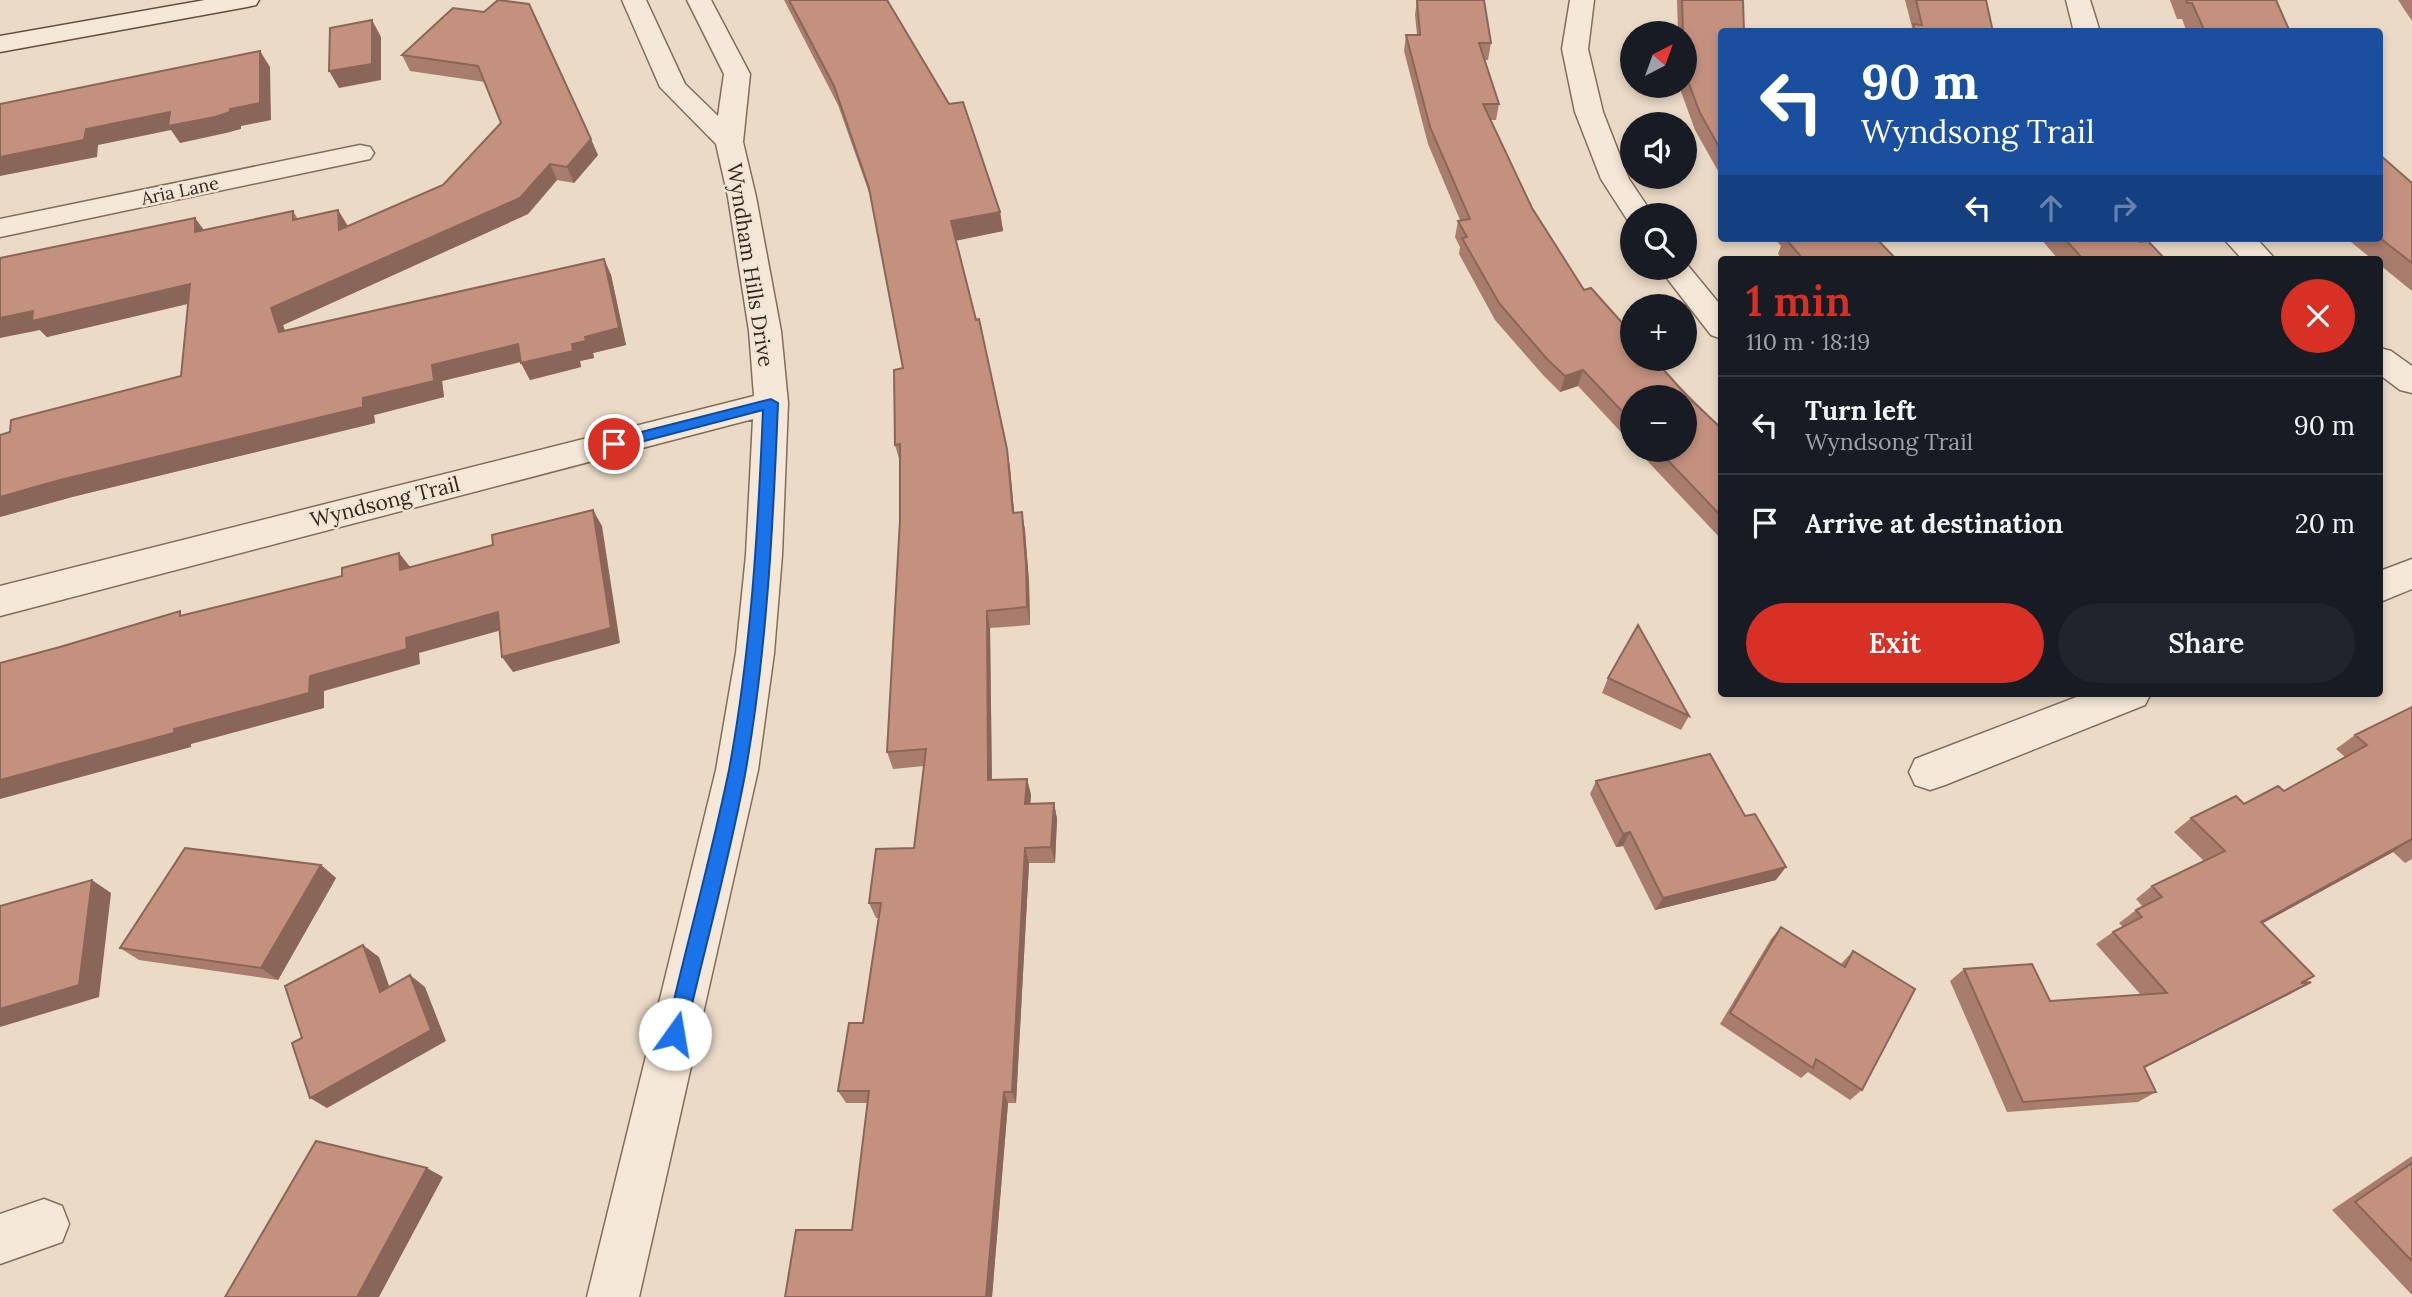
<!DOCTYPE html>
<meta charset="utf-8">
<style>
:root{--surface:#171b24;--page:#20242c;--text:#f1f3f6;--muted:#9ea1a6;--line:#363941;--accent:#d93025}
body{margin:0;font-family:Lora,serif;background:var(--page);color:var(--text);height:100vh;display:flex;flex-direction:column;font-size:26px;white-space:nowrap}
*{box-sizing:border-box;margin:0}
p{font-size:23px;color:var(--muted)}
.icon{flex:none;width:38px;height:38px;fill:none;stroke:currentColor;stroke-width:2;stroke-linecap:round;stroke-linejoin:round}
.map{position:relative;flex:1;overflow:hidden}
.panel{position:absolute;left:1718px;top:256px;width:665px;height:441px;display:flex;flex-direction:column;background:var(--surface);border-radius:7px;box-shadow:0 4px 10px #0003}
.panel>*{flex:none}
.hud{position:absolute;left:1718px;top:28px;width:665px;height:214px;border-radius:7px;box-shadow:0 4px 10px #0003;background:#1a4fa0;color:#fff;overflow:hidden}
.needle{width:46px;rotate:41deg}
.controls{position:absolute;left:1620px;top:21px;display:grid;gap:14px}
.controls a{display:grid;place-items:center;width:77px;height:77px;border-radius:50%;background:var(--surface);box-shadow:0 4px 10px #0003;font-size:35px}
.pin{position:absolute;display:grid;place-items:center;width:60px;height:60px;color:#fff;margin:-30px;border:4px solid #fff;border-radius:50%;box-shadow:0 2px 7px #0007}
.me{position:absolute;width:77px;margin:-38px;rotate:13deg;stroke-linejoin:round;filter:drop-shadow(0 0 5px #0008)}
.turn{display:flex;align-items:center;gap:24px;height:147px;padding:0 28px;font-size:32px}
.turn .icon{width:91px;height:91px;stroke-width:2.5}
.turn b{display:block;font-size:49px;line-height:60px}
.lanes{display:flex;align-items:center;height:66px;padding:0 28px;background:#0003;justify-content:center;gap:35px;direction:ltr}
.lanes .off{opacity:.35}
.round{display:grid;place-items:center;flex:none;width:74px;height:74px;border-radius:37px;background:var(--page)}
.overview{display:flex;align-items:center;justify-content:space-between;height:119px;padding:0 28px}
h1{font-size:42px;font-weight:600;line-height:52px;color:var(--accent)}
.action{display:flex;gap:14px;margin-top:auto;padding:14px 28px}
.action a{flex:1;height:80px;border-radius:42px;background:var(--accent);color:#fff;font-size:28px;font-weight:600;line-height:80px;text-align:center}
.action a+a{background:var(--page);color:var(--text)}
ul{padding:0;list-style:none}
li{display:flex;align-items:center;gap:21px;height:98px;padding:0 28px;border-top:2px solid var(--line)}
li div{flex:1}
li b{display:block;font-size:26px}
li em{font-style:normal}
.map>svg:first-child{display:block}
</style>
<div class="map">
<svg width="2412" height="1297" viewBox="0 0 2412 1297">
<rect width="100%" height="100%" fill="#eadac6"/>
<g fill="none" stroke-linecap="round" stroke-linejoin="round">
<!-- minor casing -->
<g stroke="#846c5d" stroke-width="3">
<path id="minor" d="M 622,0 L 646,0 L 685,84 L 718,116 L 724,74 L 687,0 L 711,0 L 750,74 L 743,142 L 756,197 L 781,331 L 788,403 L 782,555 L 774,653 L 758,770 L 639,1297 L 587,1297 L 716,770 L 736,653 L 746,555 L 753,419 L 0,616 L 0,586 L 754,396 L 749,331 L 728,197 L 716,144 L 660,87 Z
M 1570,0 L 1594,0 L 1588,49 L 1603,112 L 1629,179 L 1653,215 L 1633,215 L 1633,223 L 1628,221 L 1601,179 L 1575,112 L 1562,49 Z
M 2066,0 L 2090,0 L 2100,32 L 2074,32 Z
M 360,145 L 370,147 L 374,153 L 370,159 L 0,237 L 0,219 Z
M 2223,238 L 2256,238 L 2275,259 L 2242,259 Z
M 1685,262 L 1722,307 L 1722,339 L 1711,335 L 1659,268 L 1685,268 Z
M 2380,348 L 2391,351 L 2412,366 L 2412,393 L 2400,390 L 2380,375 Z
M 2412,559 L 2412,589 L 2380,602 L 2380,571 Z
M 2087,693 L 2151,693 L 2145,705 L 1945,785 L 1930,790 L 1915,785 L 1909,772 L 1915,759 Z
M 44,1199 L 62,1206 L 69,1224 L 62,1242 L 0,1264 L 0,1214 Z"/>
</g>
<!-- secondary casing -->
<g stroke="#664d40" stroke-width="3">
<path id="secondary" d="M 205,0 L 259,0 L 256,5 L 247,7 L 0,52 L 0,36 Z"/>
</g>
<!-- minor -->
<use href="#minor" fill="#f6e8d8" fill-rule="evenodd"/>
<!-- secondary -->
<use href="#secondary" fill="#f6e8d8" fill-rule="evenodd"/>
</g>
<!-- wall -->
<path fill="#a97d6d" d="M 784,0 L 887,0 L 1000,212 L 1003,231 L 956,240 L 1010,468 L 1014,513 L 1022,512 L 1025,531 L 1029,582 L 1030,625 L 990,628 L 992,780 L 1027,779 L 1031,795 L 1030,804 L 1054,803 L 1057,819 L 1055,863 L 1029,863 L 1016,1103 L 1008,1103 L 992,1297 L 785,1297 L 852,1230 L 867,1103 L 846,1103 L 838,1091 L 863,1023 L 878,918 L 876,918 L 869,903 L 914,848 L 924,766 L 893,769 L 887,752 L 900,520 L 900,462 L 895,445 L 903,368 L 872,201 L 838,105 Z
M 1417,0 L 1491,43 L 1488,60 L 1485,60 L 1499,104 L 1496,120 L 1490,120 L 1532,208 L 1584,290 L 1722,429 L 1722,540 L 1637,450 L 1685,450 L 1633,397 L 1633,445 L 1578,386 L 1560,392 L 1543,375 L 1495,320 L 1459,254 L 1460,247 L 1455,237 L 1458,221 L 1460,220 L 1428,144 L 1404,51 L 1406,35 L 1417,35 L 1415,15 Z
M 1677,0 L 1743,0 L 1722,32 L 1722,178 L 1695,130 L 1679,86 L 1685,86 L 1685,33 L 1669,33 L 1670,32 L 1678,32 Z
M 1905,0 L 1986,0 L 1993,32 L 1910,32 L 1912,27 Z
M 2170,0 L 2276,0 L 2290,32 L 2187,32 L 2182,19 L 2177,19 Z
M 2398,0 L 2412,0 L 2412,21 Z
M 453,8 L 598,155 L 574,183 L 557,180 L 528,214 L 283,325 L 285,331 L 604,259 L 611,275 L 626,345 L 593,353 L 594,358 L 580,361 L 581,367 L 530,380 L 521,362 L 442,381 L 444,397 L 374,415 L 375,423 L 72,497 L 0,517 L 0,435 L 181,376 L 188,304 L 47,337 L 40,330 L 204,230 L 293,211 L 298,219 L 338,210 L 348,226 L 443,185 L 501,123 L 485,82 L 410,71 L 402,55 Z
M 2412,183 L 2412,291 L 2380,265 L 2380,259 L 2372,259 L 2346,238 L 2380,238 Z
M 1774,238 L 1876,238 L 1896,259 L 1782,259 L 1778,254 L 1781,246 Z
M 2040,238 L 2137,238 L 2140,242 L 2165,259 L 2058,259 Z
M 1608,678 L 1689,716 L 1681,730 L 1602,693 Z
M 2412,707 L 2412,859 L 2405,863 L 2393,852 L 2263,923 L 2302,983 L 2311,982 L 2290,994 L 2144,1068 L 2156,1092 L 2138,1102 L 2007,1112 L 1950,981 L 1964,969 L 2050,1001 L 2141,995 L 2096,944 L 2113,932 L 2123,927 L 2119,923 L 2136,910 L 2143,907 L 2136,899 L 2152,886 L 2204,861 L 2174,832 L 2191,818 L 2244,804 L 2284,791 L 2345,757 L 2336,749 L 2355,735 Z
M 1596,781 L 1776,880 L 1655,910 L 1623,846 L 1616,847 L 1590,794 Z
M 321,865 L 336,878 L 278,980 L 139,960 L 120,948 Z
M 1781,927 L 1841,964 L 1853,951 L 1862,1090 L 1850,1100 L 1808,1072 L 1801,1078 L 1720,1024 L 1771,939 Z
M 2412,1156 L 2412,1295 L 2332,1210 Z"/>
<!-- shaded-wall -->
<path fill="#8a6659" d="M 372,20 L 381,37 L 381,80 L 339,88 L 329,71 Z
M 260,51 L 270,67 L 271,120 L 241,126 L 241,129 L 226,133 L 180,143 L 171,130 L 98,145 L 97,157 L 0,176 L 0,157 L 86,129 L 170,112 L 230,109 Z
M 591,139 L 598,155 L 574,183 L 567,167 Z
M 550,164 L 557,180 L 528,214 L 283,325 L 291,349 L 279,332 L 271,308 Z
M 338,210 L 348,227 L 339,230 Z
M 1000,212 L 1003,231 L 955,241 L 951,221 Z
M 195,218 L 207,234 L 195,232 Z
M 604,259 L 611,275 L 626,345 L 593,353 L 594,358 L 580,361 L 581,367 L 530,380 L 521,363 L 572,344 L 585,337 Z
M 190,284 L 203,300 L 47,337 L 40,330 L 0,338 L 0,318 L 33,311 Z
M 518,344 L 527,360 L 442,381 L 444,397 L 374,415 L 375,423 L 72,497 L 0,517 L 0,497 L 363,398 L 432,365 Z
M 1583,370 L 1578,386 L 1560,392 L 1565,376 Z
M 1007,449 L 1010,468 L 1016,531 L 1013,513 Z
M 593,510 L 602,526 L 620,643 L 513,672 L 502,657 Z
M 1022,512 L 1025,531 L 1029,582 L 1030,625 L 1027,607 Z
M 399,553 L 411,568 L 400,570 Z
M 987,611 L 990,628 L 992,796 L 988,780 Z
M 498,612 L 509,628 L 419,653 L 420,664 L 324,691 L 324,708 L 191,744 L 191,747 L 0,799 L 0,780 L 174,729 L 406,638 Z
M 1027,779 L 1031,795 L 1029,820 L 1025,804 Z
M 1054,803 L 1057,819 L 1055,863 L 1051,847 Z
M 1630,832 L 1623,846 L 1616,847 L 1623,834 Z
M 2412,839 L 2393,852 L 2243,934 L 2261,922 Z
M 1025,848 L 1029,863 L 1016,1103 L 1012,1092 Z
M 321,865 L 336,878 L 278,980 L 261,968 Z
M 1786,867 L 1776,880 L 1655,910 L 1663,898 Z
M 92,880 L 111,893 L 99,997 L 0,1027 L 0,1009 Z
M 363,945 L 379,957 L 395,1003 L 380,992 Z
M 410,975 L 425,987 L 446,1041 L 327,1108 L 310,1098 Z
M 2311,982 L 2290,994 L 2126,1077 L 2144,1067 Z
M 1004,1092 L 1008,1103 L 992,1297 L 986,1297 Z
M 427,1168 L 443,1177 L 379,1297 L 357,1297 Z"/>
<!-- building -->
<path fill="#c5917f" stroke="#8a6659" stroke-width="2" d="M 498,0 L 529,4 L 591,139 L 567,167 L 550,164 L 520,198 L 271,308 L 279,332 L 604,259 L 619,328 L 585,337 L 586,341 L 572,344 L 573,351 L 521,363 L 518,344 L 432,365 L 434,381 L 363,398 L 363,407 L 56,481 L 0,497 L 0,435 L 10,432 L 11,420 L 181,376 L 190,284 L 32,321 L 33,311 L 0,318 L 0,258 L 195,218 L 195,232 L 293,211 L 293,220 L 338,210 L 339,230 L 443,185 L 501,123 L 478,66 L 402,55 L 453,8 L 484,12 Z
M 789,0 L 887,0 L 949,104 L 963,102 L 1000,212 L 951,221 L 976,320 L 979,319 L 1007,449 L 1013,513 L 1022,512 L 1026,564 L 1027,607 L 987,611 L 988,780 L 1027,779 L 1025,804 L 1054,803 L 1051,847 L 1025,848 L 1012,1092 L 1004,1092 L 986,1297 L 785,1297 L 796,1230 L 852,1230 L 869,1091 L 838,1091 L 849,1023 L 863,1023 L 881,903 L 869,903 L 876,849 L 914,848 L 926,749 L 887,752 L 900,520 L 900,444 L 895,445 L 894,370 L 903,368 L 869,188 L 834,86 Z
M 1417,0 L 1484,0 L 1491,43 L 1479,43 L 1499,104 L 1483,104 L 1532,208 L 1584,290 L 1591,288 L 1633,335 L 1633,359 L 1654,359 L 1688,397 L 1722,429 L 1722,442 L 1720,443 L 1722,444 L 1722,517 L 1658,450 L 1685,450 L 1685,397 L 1633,397 L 1633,423 L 1583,370 L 1565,376 L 1547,359 L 1499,303 L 1462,238 L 1467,237 L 1458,221 L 1470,219 L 1430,127 L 1406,35 L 1420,35 Z
M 1682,0 L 1743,0 L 1744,32 L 1722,32 L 1722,152 L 1700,113 L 1685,73 L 1685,33 L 1671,33 L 1670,32 L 1683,32 Z
M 1916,0 L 1986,0 L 1993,32 L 1916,32 L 1913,24 L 1922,25 Z
M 2186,0 L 2276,0 L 2290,32 L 2205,32 L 2192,3 L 2187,3 Z
M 372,20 L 372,64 L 329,71 L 330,28 Z
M 260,51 L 260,103 L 230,109 L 230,112 L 215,117 L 168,126 L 170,112 L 86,129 L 84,140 L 0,157 L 0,104 Z
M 2380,155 L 2412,183 L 2412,263 L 2380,238 Z
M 1785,238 L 1876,238 L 1896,259 L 1803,259 Z
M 2064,238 L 2137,238 L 2140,242 L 2148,241 L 2165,259 L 2083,259 Z
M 593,510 L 611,628 L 502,657 L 498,612 L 406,638 L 407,649 L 310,676 L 309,693 L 174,729 L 174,733 L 0,780 L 0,663 L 60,647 L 180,611 L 180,616 L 342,576 L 342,568 L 399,553 L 400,570 L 493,545 L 492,535 Z
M 1638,625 L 1689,716 L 1608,678 Z
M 2412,707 L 2412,839 L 2261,922 L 2314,976 L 2301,983 L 2311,982 L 2144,1067 L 2156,1092 L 2023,1102 L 1964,969 L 2032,964 L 2050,1001 L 2167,993 L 2113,932 L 2142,917 L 2136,910 L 2162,897 L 2152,886 L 2225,851 L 2191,818 L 2236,796 L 2244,804 L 2278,786 L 2284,791 L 2367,745 L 2355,735 Z
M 1710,754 L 1745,816 L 1755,814 L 1786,867 L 1663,898 L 1630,832 L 1623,834 L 1596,781 Z
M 185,848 L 321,865 L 261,968 L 120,948 Z
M 92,880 L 79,985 L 0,1009 L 0,906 Z
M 1781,927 L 1845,967 L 1853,951 L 1915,989 L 1862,1090 L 1816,1059 L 1813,1068 L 1730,1013 Z
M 363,945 L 380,992 L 410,975 L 431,1030 L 310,1098 L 292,1043 L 302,1038 L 285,986 Z
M 316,1141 L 427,1168 L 357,1297 L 225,1297 Z
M 2412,1163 L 2412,1261 L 2355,1202 Z"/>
<!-- route -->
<path fill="#1a73e8" stroke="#114b97" stroke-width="2" d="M 771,399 L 778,403 C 773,526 767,648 746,769 C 730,858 705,946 685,1034 L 682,1040 L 675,1043 L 668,1040 L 666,1034 C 686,946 711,858 729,770 C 751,651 758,531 763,410 L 614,449 L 607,444 L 614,439 Z"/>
<g text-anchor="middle" stroke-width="5" stroke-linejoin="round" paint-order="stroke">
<!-- far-street labels -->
<g font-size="18" fill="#352720" stroke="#f2e5d5">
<text transform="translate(180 191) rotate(-12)" y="6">Aria Lane</text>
</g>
<!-- street labels -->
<g font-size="21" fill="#352720" stroke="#f2e5d5">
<text transform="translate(750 265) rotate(81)" y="7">Wyndham Hills Drive</text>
<text transform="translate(385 502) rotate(-14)" y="7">Wyndsong Trail</text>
</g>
</g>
</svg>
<div class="controls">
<a><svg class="needle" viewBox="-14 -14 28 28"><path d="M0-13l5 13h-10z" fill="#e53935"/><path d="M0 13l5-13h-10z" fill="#9ea1a6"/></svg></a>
<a><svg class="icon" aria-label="sound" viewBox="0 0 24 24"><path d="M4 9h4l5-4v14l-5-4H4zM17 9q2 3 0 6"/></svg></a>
<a><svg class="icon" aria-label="search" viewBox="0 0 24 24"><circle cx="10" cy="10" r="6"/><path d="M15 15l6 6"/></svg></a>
<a>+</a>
<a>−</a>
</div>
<div class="pin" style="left:614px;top:444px;background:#d93025"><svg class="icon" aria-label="arrive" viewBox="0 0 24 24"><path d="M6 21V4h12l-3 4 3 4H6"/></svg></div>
<svg class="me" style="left:675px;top:1034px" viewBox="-20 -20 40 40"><circle r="19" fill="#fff"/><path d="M0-13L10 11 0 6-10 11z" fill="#1a73e8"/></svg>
<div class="hud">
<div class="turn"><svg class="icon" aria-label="left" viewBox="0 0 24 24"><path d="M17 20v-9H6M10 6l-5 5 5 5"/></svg><div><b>90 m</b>Wyndsong Trail</div></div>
<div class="lanes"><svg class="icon" aria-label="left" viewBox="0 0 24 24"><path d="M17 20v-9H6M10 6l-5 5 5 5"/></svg><svg class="icon off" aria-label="ahead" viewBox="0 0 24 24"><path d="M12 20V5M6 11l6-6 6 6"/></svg><svg class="icon off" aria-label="right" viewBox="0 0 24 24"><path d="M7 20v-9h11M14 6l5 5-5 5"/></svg></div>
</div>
<section class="panel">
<div class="overview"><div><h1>1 min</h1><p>110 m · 18:19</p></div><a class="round" style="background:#d93025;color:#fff"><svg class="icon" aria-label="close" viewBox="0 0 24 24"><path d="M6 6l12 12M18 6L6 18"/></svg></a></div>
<ul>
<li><svg class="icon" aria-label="left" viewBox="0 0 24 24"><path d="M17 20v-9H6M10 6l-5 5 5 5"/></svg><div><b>Turn left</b><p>Wyndsong Trail</p></div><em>90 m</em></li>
<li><svg class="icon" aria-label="arrive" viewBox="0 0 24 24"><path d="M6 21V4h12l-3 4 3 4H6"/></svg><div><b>Arrive at destination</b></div><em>20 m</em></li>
</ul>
<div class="action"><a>Exit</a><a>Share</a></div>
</section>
</div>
